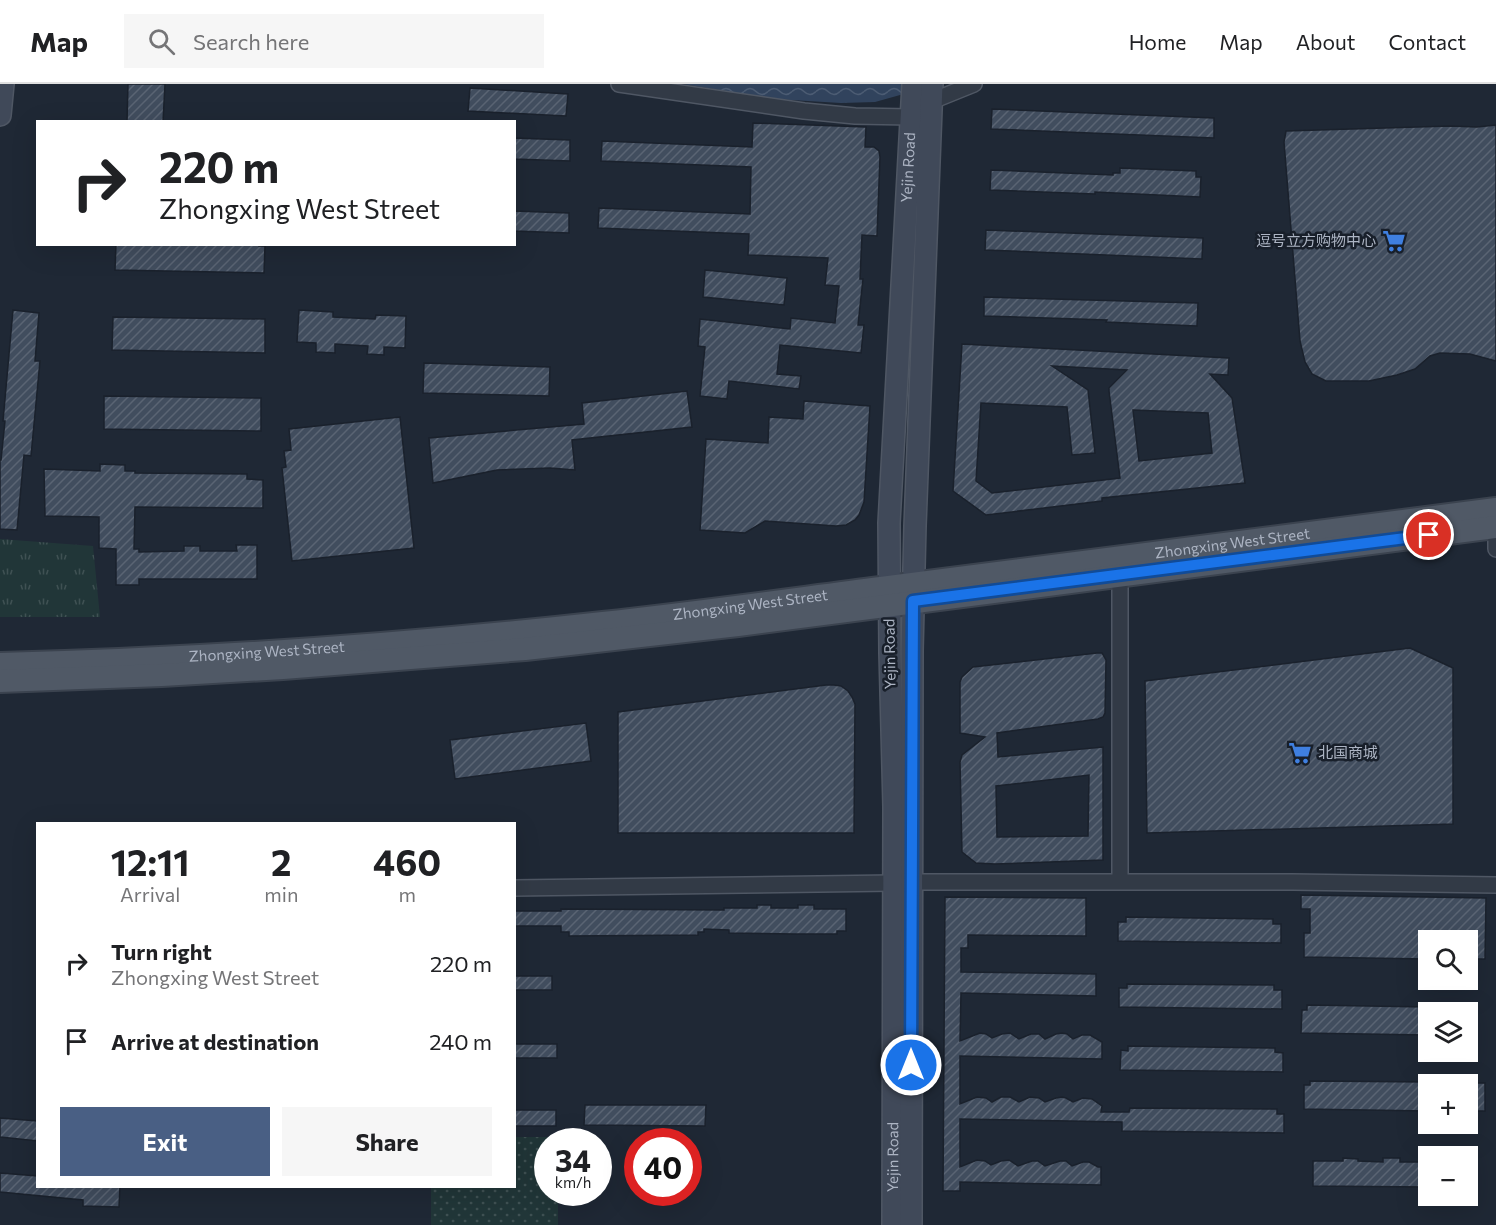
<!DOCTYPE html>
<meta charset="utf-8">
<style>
:root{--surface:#fff;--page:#f6f6f6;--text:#202124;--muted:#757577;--line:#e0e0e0;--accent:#495f84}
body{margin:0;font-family:Commissioner,"Noto Sans SC",sans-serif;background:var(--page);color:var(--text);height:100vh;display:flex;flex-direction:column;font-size:22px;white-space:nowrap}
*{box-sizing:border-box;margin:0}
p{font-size:20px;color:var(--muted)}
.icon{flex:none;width:33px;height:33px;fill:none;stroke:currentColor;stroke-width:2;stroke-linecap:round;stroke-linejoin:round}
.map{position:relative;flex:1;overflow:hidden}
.drawer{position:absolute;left:36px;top:738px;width:480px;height:366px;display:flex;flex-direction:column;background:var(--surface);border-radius:0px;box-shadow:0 6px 24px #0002}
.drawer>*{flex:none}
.top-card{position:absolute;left:36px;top:36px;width:480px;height:126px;border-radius:0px;box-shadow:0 6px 24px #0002;background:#fff;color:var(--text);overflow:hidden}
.tools{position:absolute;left:1418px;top:846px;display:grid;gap:12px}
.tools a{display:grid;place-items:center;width:60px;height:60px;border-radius:0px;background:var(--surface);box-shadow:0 6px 24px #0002;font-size:30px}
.speed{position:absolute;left:534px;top:1044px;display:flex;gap:12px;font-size:30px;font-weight:700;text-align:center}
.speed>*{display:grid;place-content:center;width:78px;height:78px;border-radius:50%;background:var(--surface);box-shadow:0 6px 24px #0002;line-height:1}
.speed small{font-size:15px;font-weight:400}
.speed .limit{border:9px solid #d22;background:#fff;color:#111}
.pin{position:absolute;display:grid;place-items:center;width:51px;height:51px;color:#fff;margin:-26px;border:3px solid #fff;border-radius:50%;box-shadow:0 2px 6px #0007}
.me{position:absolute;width:66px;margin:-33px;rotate:0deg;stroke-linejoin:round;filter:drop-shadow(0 0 4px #0008)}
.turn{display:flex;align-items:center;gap:21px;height:126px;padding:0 24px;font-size:27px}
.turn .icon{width:78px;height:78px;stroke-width:2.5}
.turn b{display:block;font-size:42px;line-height:51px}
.eta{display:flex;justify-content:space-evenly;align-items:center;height:102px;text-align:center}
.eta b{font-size:36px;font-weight:700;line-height:42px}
.cta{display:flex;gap:12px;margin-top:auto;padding:12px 24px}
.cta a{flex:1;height:69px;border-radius:0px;background:var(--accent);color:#fff;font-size:24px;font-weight:700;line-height:69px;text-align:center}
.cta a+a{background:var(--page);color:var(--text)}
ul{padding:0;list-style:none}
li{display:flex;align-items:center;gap:18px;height:78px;padding:0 24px}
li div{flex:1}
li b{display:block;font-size:22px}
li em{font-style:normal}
header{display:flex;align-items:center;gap:36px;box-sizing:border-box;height:84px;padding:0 30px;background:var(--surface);border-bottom:2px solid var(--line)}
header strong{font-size:28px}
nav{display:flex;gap:33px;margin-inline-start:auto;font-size:21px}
.search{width:420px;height:54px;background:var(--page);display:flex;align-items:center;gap:15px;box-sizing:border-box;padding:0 21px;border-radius:0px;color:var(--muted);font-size:22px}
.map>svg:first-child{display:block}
</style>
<header>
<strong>Map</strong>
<div class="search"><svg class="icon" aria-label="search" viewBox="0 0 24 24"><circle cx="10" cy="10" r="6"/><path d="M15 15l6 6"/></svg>Search here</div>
<nav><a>Home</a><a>Map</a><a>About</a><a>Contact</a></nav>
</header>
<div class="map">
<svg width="1496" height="1141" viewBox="0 0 1496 1141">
<defs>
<pattern id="grass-dots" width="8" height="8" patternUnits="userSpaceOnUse" patternTransform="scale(1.5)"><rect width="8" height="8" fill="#213638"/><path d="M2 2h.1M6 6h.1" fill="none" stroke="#3f5153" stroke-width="1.8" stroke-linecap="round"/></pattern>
<pattern id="park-tufts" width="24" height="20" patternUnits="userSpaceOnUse" patternTransform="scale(1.5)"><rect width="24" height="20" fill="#213638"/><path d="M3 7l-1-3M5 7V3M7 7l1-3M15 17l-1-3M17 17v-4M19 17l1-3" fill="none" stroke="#3f5153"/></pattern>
<pattern id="water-waves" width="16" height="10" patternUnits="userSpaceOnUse" patternTransform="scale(1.5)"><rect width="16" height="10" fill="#31435d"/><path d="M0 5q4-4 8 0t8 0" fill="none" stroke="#4c5c73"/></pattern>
<pattern id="building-hatch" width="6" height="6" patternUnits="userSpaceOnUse" patternTransform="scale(1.5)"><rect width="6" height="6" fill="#414d5e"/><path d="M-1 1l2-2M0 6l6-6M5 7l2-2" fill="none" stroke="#5a6473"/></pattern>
</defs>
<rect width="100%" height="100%" fill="#1f2835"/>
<!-- grass -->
<path fill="url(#grass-dots)" d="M 515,1053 L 558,1053 L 558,1057 L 548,1058 L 548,1108 L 558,1109 L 558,1141 L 431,1141 L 431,1103 L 514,1102 Z"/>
<!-- park -->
<path fill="url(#park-tufts)" d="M 0,455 L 93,462 L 100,533 L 0,533 Z"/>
<!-- water -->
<path fill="url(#water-waves)" d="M 683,0 L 934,0 L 900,11 L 875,18 L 841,19 L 775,15 Z"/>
<!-- building -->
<path fill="url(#building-hatch)" stroke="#1a212c" stroke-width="1.5" fill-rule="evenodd" d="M 128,0 L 165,0 L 163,38 L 127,38 Z
M 470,4 L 568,10 L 566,32 L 468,27 Z
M 992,25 L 1214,34 L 1214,54 L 991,45 Z
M 753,39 L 866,43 L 865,63 L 874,63 L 879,67 L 880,73 L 877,152 L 862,151 L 860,195 L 863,195 L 858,241 L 864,241 L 861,269 L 780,261 L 777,290 L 801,292 L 799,305 L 729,297 L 727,315 L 700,312 L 705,263 L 698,262 L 700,235 L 790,245 L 791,234 L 835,239 L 839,202 L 825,201 L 828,174 L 748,171 L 749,150 L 598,144 L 599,124 L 750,130 L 751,83 L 601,77 L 602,57 L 752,63 Z
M 1496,41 L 1496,277 L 1470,270 L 1440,269 L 1430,272 L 1415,285 L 1397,291 L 1369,297 L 1326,297 L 1312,290 L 1305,278 L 1300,257 L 1284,58 L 1286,47 L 1450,42 L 1477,43 Z
M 514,54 L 570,56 L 570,77 L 514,75 Z
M 1120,84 L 1196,87 L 1196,93 L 1201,93 L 1200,113 L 1095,108 L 1095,110 L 990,106 L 991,86 L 1113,91 L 1113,89 L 1120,89 Z
M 514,127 L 569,129 L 569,149 L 514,147 Z
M 986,146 L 1203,154 L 1202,175 L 985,166 Z
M 116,160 L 259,160 L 259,162 L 265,162 L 264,189 L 115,186 Z
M 705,186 L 787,194 L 784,221 L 703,213 Z
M 984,213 L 1198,219 L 1197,242 L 1106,238 L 1107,236 L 984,232 Z
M 13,226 L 39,229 L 35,277 L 40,277 L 31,372 L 24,371 L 17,446 L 0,445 L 0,376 L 1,376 L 5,337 L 3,337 Z
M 299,226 L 333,228 L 333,233 L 375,235 L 376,231 L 406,232 L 405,264 L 384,263 L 384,271 L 367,270 L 368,262 L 335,260 L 335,269 L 316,268 L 316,259 L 297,258 Z
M 113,233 L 265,235 L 265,269 L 112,266 Z
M 962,260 L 1229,274 L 1228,291 L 1210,290 L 1232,314 L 1245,399 L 1102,414 L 1102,417 L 986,431 L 953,407 ZM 1052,282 L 1127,286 L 1109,304 L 1109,307 L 1120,394 L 992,409 L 976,397 L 981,319 L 1067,323 L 1072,371 L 1095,369 L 1088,306 ZM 1133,326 L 1208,329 L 1212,369 L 1139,377 Z
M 424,279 L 550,283 L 549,312 L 423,309 Z
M 687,307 L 692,343 L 572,356 L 575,386 L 550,384 L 497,386 L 433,399 L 429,354 L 584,340 L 582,319 Z
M 104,312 L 261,314 L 261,347 L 104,345 Z
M 804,317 L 870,322 L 864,418 L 859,431 L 855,436 L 846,441 L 836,442 L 765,437 L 745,449 L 700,446 L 706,355 L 768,359 L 769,333 L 803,335 Z
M 400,333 L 414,464 L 292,477 L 282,384 L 286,383 L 284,367 L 291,366 L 289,345 Z
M 100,380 L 125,381 L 125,387 L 135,387 L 135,389 L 247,390 L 247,395 L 263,396 L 263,424 L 135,423 L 134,465 L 139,465 L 139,468 L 184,467 L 184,462 L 200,462 L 200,467 L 237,467 L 236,461 L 257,461 L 257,495 L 139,495 L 139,501 L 116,501 L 116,465 L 99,464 L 99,433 L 45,432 L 44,385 L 100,387 Z
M 1410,564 L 1453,584 L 1453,740 L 1147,749 L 1145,597 Z
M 1097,569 L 1102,569 L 1106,576 L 1105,629 L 1103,633 L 1098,635 L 997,649 L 998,673 L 1103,663 L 1103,776 L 995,780 L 976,779 L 962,768 L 960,678 L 962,671 L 985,653 L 960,649 L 960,598 L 962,593 L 973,583 ZM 1089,691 L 1088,752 L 997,753 L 996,702 Z
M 826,601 L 834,601 L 841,602 L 848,607 L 852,613 L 855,620 L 854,749 L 618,749 L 618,628 Z
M 586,639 L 591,677 L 455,695 L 450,656 Z
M 1301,811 L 1486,814 L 1485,875 L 1467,875 L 1467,856 L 1428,856 L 1428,875 L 1304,873 L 1304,849 L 1310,849 L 1310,825 L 1301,825 Z
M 945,813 L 1086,814 L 1086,852 L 968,851 L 968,864 L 961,864 L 961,888 L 1096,890 L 1096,912 L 961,909 L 960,957 L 980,949 L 986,950 L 992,954 L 1002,950 L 1010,949 L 1019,955 L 1031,950 L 1039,950 L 1045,955 L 1056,950 L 1062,949 L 1067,950 L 1073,955 L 1082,951 L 1090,951 L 1102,958 L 1102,975 L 960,972 L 960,1020 L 977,1013 L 986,1014 L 992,1018 L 1001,1013 L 1010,1013 L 1019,1018 L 1030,1013 L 1039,1014 L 1045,1018 L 1056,1014 L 1062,1013 L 1066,1014 L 1073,1018 L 1083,1014 L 1092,1015 L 1102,1022 L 1101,1028 L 1129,1028 L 1130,1024 L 1277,1025 L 1277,1030 L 1284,1030 L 1284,1049 L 1122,1047 L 1122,1038 L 960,1035 L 960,1083 L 977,1076 L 985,1077 L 991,1081 L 1001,1077 L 1009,1076 L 1018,1082 L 1032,1077 L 1038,1077 L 1045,1082 L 1060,1077 L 1066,1077 L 1072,1082 L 1083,1078 L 1089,1078 L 1098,1083 L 1101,1083 L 1101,1101 L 960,1098 L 960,1107 L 943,1107 Z
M 757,821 L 771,821 L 771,824 L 798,824 L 798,821 L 814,821 L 814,825 L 846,825 L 846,847 L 837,847 L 837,850 L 794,850 L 729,849 L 729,846 L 704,845 L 704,848 L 698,848 L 698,851 L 569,852 L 569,848 L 561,848 L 561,842 L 514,842 L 514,827 L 561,827 L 561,825 L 724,826 L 724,824 L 757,824 Z
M 1126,833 L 1273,835 L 1273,840 L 1281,840 L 1281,859 L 1118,857 L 1118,838 L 1126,838 Z
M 514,892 L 552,892 L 552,906 L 514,906 Z
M 1127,900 L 1274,901 L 1274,906 L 1282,906 L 1282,925 L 1119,923 L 1119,904 L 1127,904 Z
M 1307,921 L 1428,923 L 1428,951 L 1301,949 L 1302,926 L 1307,926 Z
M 514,960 L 557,960 L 557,974 L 514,974 Z
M 1128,962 L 1275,964 L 1275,968 L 1283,969 L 1283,988 L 1120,986 L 1121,966 L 1128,967 Z
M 1310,997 L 1428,998 L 1428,1027 L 1304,1025 L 1304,1001 L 1310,1001 Z
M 1467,999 L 1485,999 L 1485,1027 L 1467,1027 Z
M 585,1021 L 706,1021 L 705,1042 L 584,1041 Z
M 514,1026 L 556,1026 L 556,1042 L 514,1042 Z
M 0,1034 L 38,1037 L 38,1057 L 0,1053 Z
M 1343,1074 L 1358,1075 L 1358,1077 L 1383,1078 L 1383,1074 L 1400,1074 L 1400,1078 L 1428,1078 L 1428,1103 L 1313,1102 L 1313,1077 L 1343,1077 Z
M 0,1089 L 38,1092 L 38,1102 L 120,1102 L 119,1123 L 83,1122 L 83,1116 L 0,1108 Z"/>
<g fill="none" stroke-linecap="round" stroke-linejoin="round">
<!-- street casing -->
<g stroke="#4f5764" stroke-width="18">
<path id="street" d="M 619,0 L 804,27 L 855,32 L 911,33
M 932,17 L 974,0
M 1496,443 L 1496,465
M 1120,491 L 1120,798
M 912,798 L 1293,798 L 1496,801
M 514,804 L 894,799"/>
</g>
<!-- secondary casing -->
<g stroke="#4f5764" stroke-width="24">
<g id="secondary">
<path d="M 0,31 L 3,0"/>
<path id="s1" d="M 893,1141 L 894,723 L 890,569 L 889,439 L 913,0"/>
<path d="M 911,1141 L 912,567 L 915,442 L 932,0"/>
</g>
</g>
<!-- primary casing -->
<g stroke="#3b434f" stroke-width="26">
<g id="primary">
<path id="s2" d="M 0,580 C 201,575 403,561 603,539 C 696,529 788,516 881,504 C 1086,479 1291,452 1496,425"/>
<path d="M 0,597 L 162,591 L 283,584 L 525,565 L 738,541 L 1496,443"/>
</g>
</g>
<!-- street -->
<use href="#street" stroke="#323a46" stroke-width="15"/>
<!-- secondary -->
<use href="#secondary" stroke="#404959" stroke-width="21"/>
<!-- primary -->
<use href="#primary" stroke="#505966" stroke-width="22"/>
</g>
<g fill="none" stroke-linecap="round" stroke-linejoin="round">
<!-- route casing -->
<g stroke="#114b97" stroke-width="15">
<path id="route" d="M 911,981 L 913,517 L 1429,451"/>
</g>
<!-- route -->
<use href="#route" stroke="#1a73e8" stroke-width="10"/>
</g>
<!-- icons -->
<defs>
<g id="supermarket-bare" transform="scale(1.8)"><path d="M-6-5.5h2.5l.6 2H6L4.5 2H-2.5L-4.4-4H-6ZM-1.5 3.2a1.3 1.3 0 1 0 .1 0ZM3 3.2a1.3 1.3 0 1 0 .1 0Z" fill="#3f7fe0" stroke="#181f2a" stroke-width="2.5" paint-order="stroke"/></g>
</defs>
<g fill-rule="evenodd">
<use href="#supermarket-bare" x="1394" y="157"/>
<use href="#supermarket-bare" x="1300" y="669"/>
</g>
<g text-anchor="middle" stroke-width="5" stroke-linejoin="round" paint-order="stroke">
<!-- street labels -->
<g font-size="15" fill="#acb4c3" stroke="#181f2a">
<text dy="5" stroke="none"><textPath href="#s1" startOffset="1058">Yejin Road</textPath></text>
<text dy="5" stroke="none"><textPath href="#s2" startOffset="1239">Zhongxing West Street</textPath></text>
<text dy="5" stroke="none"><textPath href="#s2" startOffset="753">Zhongxing West Street</textPath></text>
<text dy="5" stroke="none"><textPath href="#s2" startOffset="267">Zhongxing West Street</textPath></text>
<text transform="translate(890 570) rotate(-91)" y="5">Yejin Road</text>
<text dy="5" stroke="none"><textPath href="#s1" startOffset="68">Yejin Road</textPath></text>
</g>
<!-- poi labels -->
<g font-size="15" fill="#acb4c3" stroke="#181f2a" text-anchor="end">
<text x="1376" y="162">逗号立方购物中心</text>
<text x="1318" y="674" text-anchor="start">北国商城</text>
</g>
</g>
</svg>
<div class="tools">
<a><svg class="icon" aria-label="search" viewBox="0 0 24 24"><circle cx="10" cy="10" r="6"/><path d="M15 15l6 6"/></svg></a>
<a><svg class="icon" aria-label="layers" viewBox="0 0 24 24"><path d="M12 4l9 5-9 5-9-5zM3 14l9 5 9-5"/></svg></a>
<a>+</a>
<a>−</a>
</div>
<div class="speed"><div>34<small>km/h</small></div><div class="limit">40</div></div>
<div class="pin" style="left:1429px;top:451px;background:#d93025"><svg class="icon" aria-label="arrive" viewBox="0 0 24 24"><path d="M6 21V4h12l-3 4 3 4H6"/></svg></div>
<svg class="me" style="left:911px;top:981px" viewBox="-20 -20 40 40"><circle r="17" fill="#1a73e8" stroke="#fff" stroke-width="3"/><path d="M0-11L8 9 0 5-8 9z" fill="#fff"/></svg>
<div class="top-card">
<div class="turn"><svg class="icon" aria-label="right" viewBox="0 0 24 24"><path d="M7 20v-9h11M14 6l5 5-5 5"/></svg><div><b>220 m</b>Zhongxing West Street</div></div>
</div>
<section class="drawer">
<div class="eta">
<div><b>12:11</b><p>Arrival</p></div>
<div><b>2</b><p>min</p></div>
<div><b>460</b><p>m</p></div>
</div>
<ul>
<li><svg class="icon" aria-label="right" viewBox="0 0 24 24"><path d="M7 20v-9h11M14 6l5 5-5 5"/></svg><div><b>Turn right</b><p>Zhongxing West Street</p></div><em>220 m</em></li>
<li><svg class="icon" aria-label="arrive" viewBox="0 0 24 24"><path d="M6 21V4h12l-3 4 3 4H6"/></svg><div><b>Arrive at destination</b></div><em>240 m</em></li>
</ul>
<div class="cta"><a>Exit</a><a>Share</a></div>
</section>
</div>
